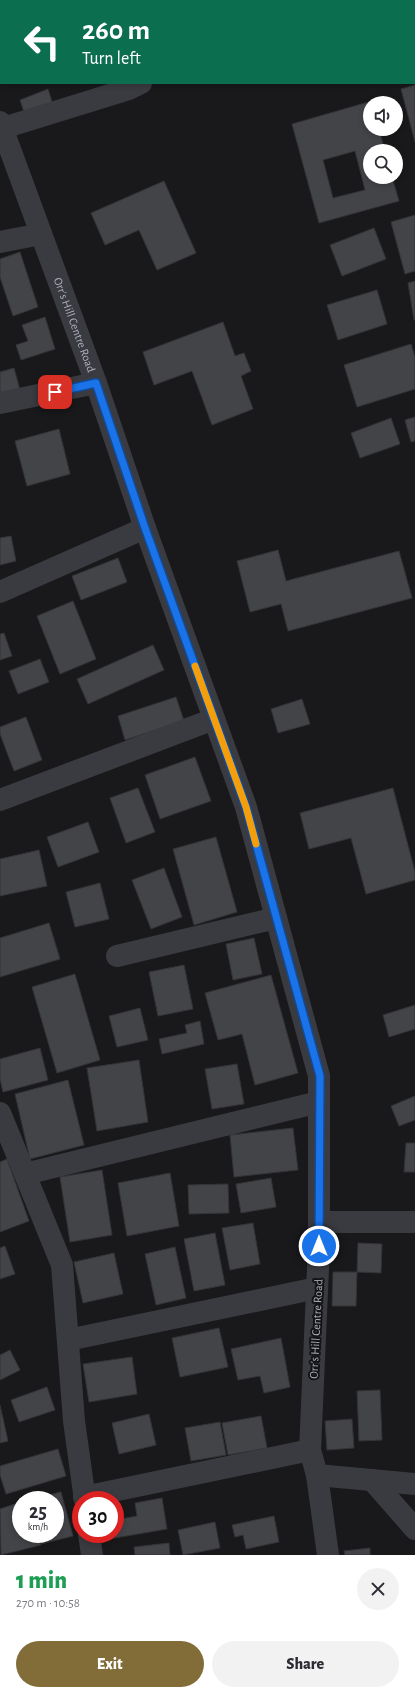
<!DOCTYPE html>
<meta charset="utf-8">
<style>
:root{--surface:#fff;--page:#f2f2f3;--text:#2b2b33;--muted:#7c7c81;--accent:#826d39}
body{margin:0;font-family:"Alegreya Sans",sans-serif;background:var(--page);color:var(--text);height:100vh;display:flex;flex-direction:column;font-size:15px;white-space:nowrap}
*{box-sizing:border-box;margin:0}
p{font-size:13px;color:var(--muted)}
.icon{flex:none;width:22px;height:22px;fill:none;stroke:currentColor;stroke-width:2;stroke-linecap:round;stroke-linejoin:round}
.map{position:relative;height:1555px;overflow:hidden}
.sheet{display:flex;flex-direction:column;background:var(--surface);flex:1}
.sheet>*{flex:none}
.hud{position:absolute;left:0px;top:0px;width:415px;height:84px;box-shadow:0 2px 6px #0003;background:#0b6e4f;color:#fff;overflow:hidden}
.controls{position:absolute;left:363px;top:96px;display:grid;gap:8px}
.controls a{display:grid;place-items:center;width:40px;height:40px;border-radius:50%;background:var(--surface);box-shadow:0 2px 6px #0003;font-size:20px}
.speed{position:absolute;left:12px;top:1491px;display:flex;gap:8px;font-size:20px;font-weight:700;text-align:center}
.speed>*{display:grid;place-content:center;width:52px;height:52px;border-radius:50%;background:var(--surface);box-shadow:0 2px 6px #0003;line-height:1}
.speed small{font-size:10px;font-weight:400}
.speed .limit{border:6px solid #d22;background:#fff;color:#111}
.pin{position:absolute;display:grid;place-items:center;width:34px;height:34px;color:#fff;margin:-17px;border-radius:8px;box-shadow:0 2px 6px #0006}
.me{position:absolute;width:44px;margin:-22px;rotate:0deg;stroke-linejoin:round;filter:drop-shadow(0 0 3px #0008)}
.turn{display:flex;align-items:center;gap:14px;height:84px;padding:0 16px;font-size:18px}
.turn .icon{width:52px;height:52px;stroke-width:2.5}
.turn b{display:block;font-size:28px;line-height:34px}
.round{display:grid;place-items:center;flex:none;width:42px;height:42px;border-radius:21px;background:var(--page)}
.headline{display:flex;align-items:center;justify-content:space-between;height:68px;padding:0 16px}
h1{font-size:24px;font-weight:800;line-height:30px;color:#1e9e55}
.action{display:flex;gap:8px;margin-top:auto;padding:8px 16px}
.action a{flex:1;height:46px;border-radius:24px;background:var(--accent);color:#fff;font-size:16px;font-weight:800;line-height:46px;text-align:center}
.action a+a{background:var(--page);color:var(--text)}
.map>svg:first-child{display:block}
</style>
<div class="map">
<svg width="415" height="1555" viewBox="0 0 415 1555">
<rect width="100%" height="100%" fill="#19191b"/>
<!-- building -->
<path fill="#434448" stroke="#343337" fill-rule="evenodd" d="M 279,0 L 327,0 L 328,1 L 280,1 Z
M 415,85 L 415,142 L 401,89 Z
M 48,89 L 53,105 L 25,115 L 20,100 Z
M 372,101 L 372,103 L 370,103 L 370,129 L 379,129 L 385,151 L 370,151 L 370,177 L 392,177 L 399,201 L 319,223 L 292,124 ZM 355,151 L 365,190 L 333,198 L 323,160 Z
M 164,181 L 196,253 L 157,270 L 139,230 L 105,245 L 91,213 Z
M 415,215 L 415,271 L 405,274 L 391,222 Z
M 374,228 L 386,259 L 342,276 L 330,245 Z
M 20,252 L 38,307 L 13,316 L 0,277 L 0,259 Z
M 415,281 L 415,320 L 414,320 L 408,283 Z
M 377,290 L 387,324 L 338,340 L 327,305 Z
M 45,317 L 55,349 L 21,360 L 16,345 L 28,341 L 22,325 Z
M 223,322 L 235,356 L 244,353 L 251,371 L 241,376 L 253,409 L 212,425 L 192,371 L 154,385 L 143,352 Z
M 411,344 L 415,357 L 415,389 L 357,407 L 344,365 Z
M 14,368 L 20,390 L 0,396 L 0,372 Z
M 415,417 L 415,441 L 411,442 L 405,420 Z
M 391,418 L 400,444 L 360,458 L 351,433 Z
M 59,429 L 70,474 L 27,486 L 15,441 Z
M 11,536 L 16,561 L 0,565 L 0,538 Z
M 278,550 L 286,581 L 399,551 L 412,598 L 288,631 L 281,604 L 250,612 L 237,561 Z
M 118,558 L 127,582 L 81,600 L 72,576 Z
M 73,601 L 96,659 L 60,674 L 37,616 Z
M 4,633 L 12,656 L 0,660 L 0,634 Z
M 153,645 L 164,670 L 88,704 L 77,679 Z
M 40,659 L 49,682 L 18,694 L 9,671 Z
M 176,697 L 184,721 L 125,740 L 118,716 Z
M 302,699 L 310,724 L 278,733 L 271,709 Z
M 26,717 L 42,760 L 14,771 L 0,734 L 0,727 Z
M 195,757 L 211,801 L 160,819 L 145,775 Z
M 138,788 L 155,832 L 126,843 L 110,798 Z
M 393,788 L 415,872 L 415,880 L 366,894 L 351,838 L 309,849 L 300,813 Z
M 88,822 L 99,852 L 58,867 L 47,837 Z
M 216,837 L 237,912 L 194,925 L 173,849 Z
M 39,850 L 47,886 L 0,896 L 0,859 Z
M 164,868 L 182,917 L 151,929 L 132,880 Z
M 100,883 L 109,919 L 75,927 L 66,892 Z
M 49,923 L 60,959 L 0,977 L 0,938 Z
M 254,938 L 262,974 L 233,980 L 226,944 Z
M 184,965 L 193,1009 L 158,1016 L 149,972 Z
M 75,974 L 100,1060 L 57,1073 L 32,987 Z
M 271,975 L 298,1073 L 255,1085 L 242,1034 L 218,1040 L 205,993 Z
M 415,1005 L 415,1029 L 389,1037 L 383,1015 Z
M 140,1008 L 148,1040 L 117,1047 L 109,1016 Z
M 200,1021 L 204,1044 L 162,1054 L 159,1039 L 187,1033 L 185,1025 Z
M 40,1048 L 48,1080 L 3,1092 L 0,1079 L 0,1059 Z
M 139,1060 L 148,1122 L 97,1131 L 87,1068 Z
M 237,1064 L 244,1104 L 212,1109 L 205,1069 Z
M 68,1080 L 84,1145 L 30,1159 L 15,1094 Z
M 415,1096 L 415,1120 L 399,1126 L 391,1106 Z
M 293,1128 L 298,1170 L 234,1177 L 230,1135 Z
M 406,1143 L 415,1143 L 415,1172 L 404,1172 Z
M 7,1159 L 29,1221 L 0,1232 L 0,1162 Z
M 102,1170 L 112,1235 L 70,1242 L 60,1177 Z
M 170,1173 L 179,1226 L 127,1236 L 118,1183 Z
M 271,1178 L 276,1207 L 241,1213 L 236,1184 Z
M 228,1184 L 229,1213 L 189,1214 L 188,1185 Z
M 253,1223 L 260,1264 L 230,1270 L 222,1228 Z
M 215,1233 L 225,1285 L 194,1291 L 184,1239 Z
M 358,1243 L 382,1244 L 381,1273 L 357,1272 Z
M 5,1246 L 15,1274 L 0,1279 L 0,1248 Z
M 175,1247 L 186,1298 L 156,1305 L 145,1254 Z
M 114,1253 L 123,1294 L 83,1303 L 74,1262 Z
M 333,1272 L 357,1272 L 356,1306 L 332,1306 Z
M 219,1328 L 228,1367 L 180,1377 L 172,1338 Z
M 281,1338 L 290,1387 L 264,1393 L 260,1376 L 238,1380 L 231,1349 Z
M 10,1350 L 20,1370 L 0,1380 L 0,1355 Z
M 132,1357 L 137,1394 L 89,1402 L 83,1364 Z
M 47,1387 L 55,1410 L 19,1422 L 11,1400 Z
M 380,1390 L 382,1440 L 359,1441 L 357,1391 Z
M 0,1405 L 8,1441 L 0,1443 Z
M 149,1414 L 156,1445 L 119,1454 L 112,1423 Z
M 261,1416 L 267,1448 L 228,1455 L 222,1423 Z
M 352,1419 L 354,1448 L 327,1450 L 325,1421 Z
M 220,1422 L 226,1455 L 191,1461 L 185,1428 Z
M 58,1449 L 66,1476 L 6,1494 L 0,1475 L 0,1466 Z
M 61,1492 L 73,1536 L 41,1544 L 38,1534 L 55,1534 L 55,1500 L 29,1500 Z
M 162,1498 L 167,1529 L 103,1540 L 102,1534 L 115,1534 L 115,1520 L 137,1516 L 135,1503 Z
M 21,1502 L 21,1534 L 38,1534 L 41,1545 L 1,1555 L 0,1509 Z
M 274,1516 L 279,1542 L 246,1549 L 243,1535 L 235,1537 L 232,1525 Z
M 215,1522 L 220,1548 L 183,1555 L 178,1530 Z
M 169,1543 L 170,1555 L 135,1555 L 134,1547 Z
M 370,1548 L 370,1555 L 345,1555 L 344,1551 Z"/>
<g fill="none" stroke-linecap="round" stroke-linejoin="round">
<!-- minor -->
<g stroke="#3a3b40" stroke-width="22">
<path d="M 140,0 L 141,1"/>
<path d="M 335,1 L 337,0"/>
<path id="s1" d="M 0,122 L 96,383 L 145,528 L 246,807 L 319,1076 L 319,1246 L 310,1450 L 317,1475 L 328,1555"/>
<path d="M 3,128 L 129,89 L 141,83"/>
<path d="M 0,242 L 41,234"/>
<path d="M 0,403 L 96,383"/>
<path d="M 0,592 L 145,528"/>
<path d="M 0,800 L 214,719"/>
<path d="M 117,956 L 276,918"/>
<path d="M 0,1113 L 62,1265 L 74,1421 L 85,1500"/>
<path d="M 25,1174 L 319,1102"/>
<path d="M 319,1222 L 415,1222"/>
<path d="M 68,1340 L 317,1288"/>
<path d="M 317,1475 L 415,1484"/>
<path d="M 372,1480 L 415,1529"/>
<path d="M 84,1497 L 310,1450"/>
<path d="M 89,1534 L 92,1555"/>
</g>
</g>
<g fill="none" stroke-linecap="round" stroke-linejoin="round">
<!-- route casing -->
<g stroke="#114b97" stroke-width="10">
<path id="route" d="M 55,392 L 96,383 L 145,528 L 246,807 L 320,1076 L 319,1246"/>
</g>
<!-- route -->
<use href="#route" stroke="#1a73e8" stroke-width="7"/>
<!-- slow -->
<path stroke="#f59e0b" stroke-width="7" d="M 195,666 L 246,807 L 256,844"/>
</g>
<g text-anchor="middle" stroke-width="4" stroke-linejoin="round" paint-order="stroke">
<!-- street labels -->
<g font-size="12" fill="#acafba" stroke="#141416">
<text dy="4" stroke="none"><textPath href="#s1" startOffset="216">Orr's Hill Centre Road</textPath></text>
<text transform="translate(316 1329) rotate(-87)" y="4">Orr's Hill Centre Road</text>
</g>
</g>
</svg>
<div class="controls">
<a><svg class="icon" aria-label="sound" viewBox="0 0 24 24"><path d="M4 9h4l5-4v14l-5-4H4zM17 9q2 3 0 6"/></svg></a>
<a><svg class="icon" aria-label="search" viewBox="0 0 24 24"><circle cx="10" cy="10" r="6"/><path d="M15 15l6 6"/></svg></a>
</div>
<div class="speed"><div>25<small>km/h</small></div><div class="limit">30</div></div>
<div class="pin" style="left:55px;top:392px;background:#d93025"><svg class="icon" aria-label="arrive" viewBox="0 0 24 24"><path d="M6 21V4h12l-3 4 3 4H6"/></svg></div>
<svg class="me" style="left:319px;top:1246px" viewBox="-20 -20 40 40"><circle r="17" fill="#1a73e8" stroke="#fff" stroke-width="3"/><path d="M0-11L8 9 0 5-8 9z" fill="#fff"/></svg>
<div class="hud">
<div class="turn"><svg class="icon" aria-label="left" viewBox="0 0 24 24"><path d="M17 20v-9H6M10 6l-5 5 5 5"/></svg><div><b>260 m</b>Turn left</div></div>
</div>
</div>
<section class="sheet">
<div class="headline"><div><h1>1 min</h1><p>270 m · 10:58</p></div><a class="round"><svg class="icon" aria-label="close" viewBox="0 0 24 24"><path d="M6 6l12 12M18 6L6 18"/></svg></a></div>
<div class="action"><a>Exit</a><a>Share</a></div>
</section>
